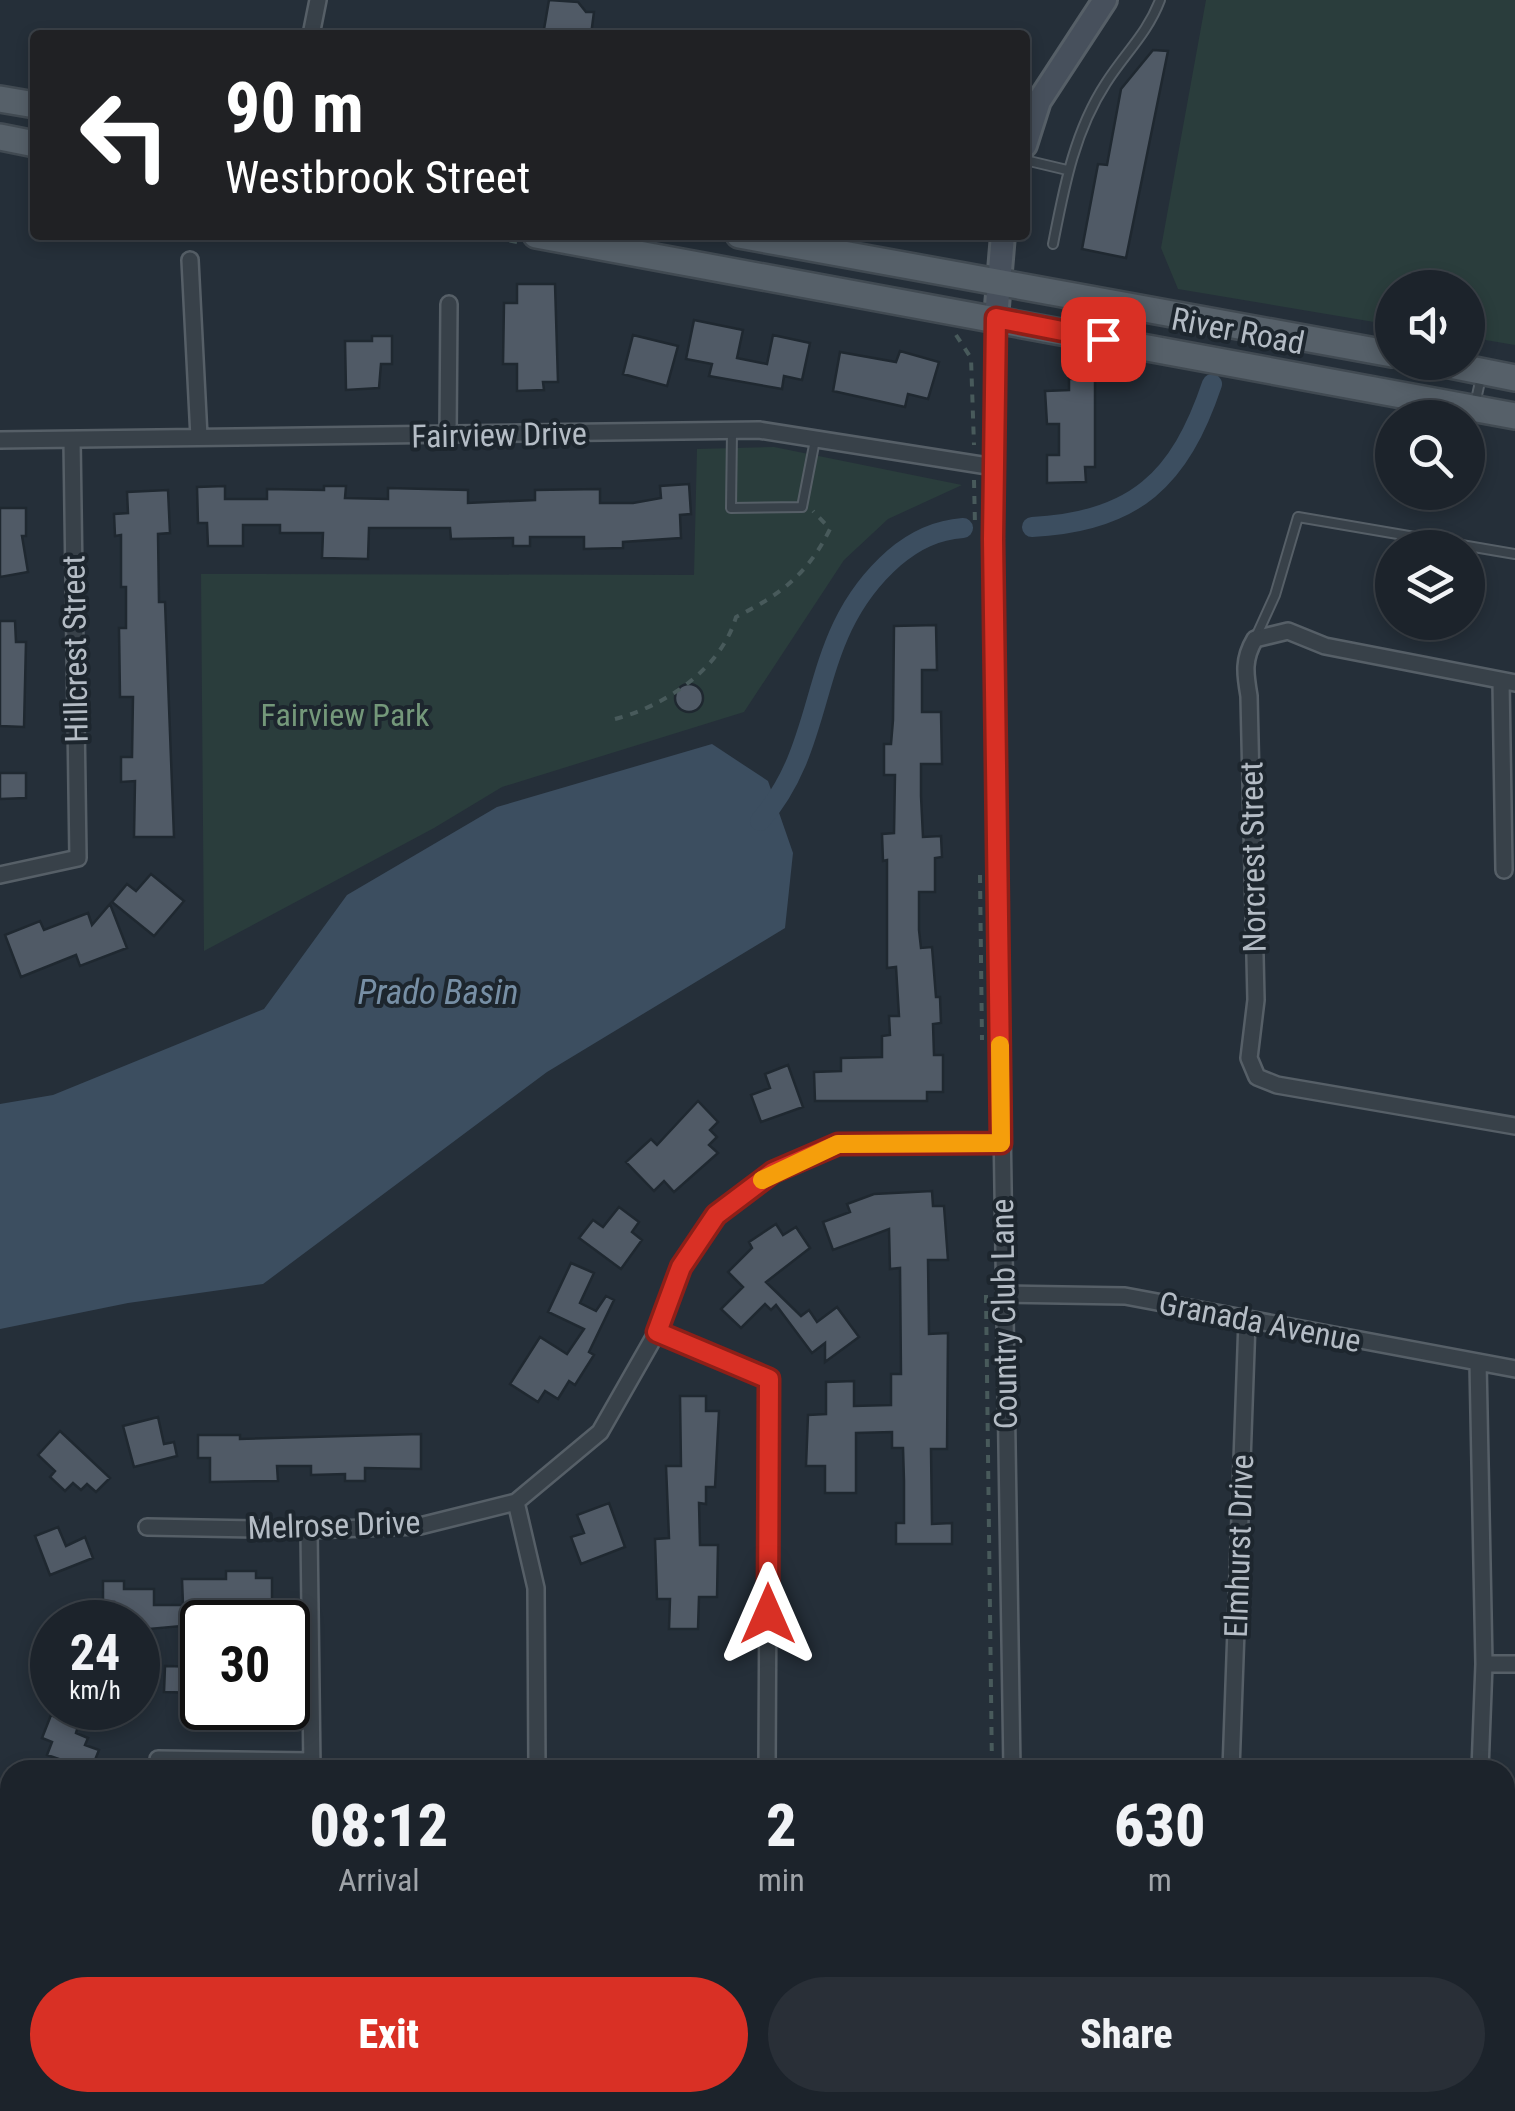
<!DOCTYPE html>
<style>
:root{--surface:#1c232b;--page:#292f37;--text:#f1f3f6;--muted:#a0a4a9;--line:#3a4047;--accent:#d93025}
body{margin:0;font-family:"Roboto Condensed",sans-serif;background:var(--page);color:var(--text);height:100vh;display:flex;flex-direction:column;font-size:38px;white-space:nowrap}
*{box-sizing:border-box;margin:0}
p{font-size:32px;color:var(--muted)}
.icon{flex:none;width:55px;height:55px;fill:none;stroke:currentColor;stroke-width:2;stroke-linecap:round;stroke-linejoin:round}
.map{position:relative;flex:1;overflow:hidden}
.sheet{position:absolute;left:0px;top:1760px;width:1515px;height:352px;display:flex;flex-direction:column;background:var(--surface);border-radius:30px 30px 0 0;box-shadow:0 5px 15px #0003,0 0 0 2px var(--line)}
.sheet>*{flex:none}
.banner{position:absolute;left:30px;top:30px;width:1000px;height:210px;border-radius:10px;box-shadow:0 5px 15px #0003,0 0 0 2px var(--line);background:#202124;color:#fff;overflow:hidden}
.buttons{position:absolute;left:1375px;top:270px;display:grid;gap:20px}
.buttons a{display:grid;place-items:center;width:110px;height:110px;border-radius:50%;background:var(--surface);box-shadow:0 5px 15px #0003,0 0 0 2px var(--line);font-size:50px}
.speed{position:absolute;left:30px;top:1600px;display:flex;gap:20px;font-size:50px;font-weight:700;text-align:center}
.speed>*{display:grid;place-content:center;width:130px;height:130px;border-radius:50%;background:var(--surface);box-shadow:0 5px 15px #0003,0 0 0 2px var(--line);line-height:1}
.speed small{font-size:25px;font-weight:400}
.speed .limit{border:5px solid #111;border-radius:15px;background:#fff;color:#111}
.pin{position:absolute;display:grid;place-items:center;width:85px;height:85px;color:#fff;margin:-42px;border-radius:20px;box-shadow:0 5px 15px #0006}
.me{position:absolute;width:110px;margin:-55px;rotate:0deg;stroke-linejoin:round;filter:drop-shadow(0 0 8px #0008)}
.turn{display:flex;align-items:center;gap:35px;height:210px;padding:0 30px;font-size:45px}
.turn .icon{width:130px;height:130px;stroke-width:2.5}
.turn b{display:block;font-size:70px;line-height:85px}
.eta{display:flex;justify-content:space-evenly;align-items:center;height:170px;text-align:center}
.eta b{font-size:60px;font-weight:800;line-height:70px}
.primary-button{display:flex;gap:20px;margin-top:auto;padding:20px 30px}
.primary-button a{flex:1;height:115px;border-radius:60px;background:var(--accent);color:#fff;font-size:40px;font-weight:800;line-height:115px;text-align:center}
.primary-button a+a{background:var(--page);color:var(--text)}
.map>svg:first-child{display:block}
</style>
<div class="map">
<svg width="1515" height="2111" viewBox="0 0 1515 2111">
<rect width="100%" height="100%" fill="#252f39"/>
<!-- green -->
<path fill="#2a3d3c" d="M 1206,0 L 1515,0 L 1515,345 L 1468,337 L 1468,288 L 1392,288 L 1392,325 L 1178,289 L 1161,248 Z
M 774,447 L 962,485 L 888,519 L 844,560 L 744,712 L 502,787 L 434,828 L 204,951 L 201,574 L 694,575 L 697,449 Z"/>
<!-- water -->
<path fill="#3c4e60" d="M 712,744 L 768,781 L 793,853 L 785,928 L 547,1072 L 263,1284 L 128,1303 L 0,1329 L 0,1104 L 53,1095 L 264,1009 L 347,895 L 497,807 Z"/>
<g fill="none" stroke-linecap="round" stroke-linejoin="round">
<!-- canal -->
<path stroke="#3c4e60" stroke-width="20" d="M 1032,527 C 1135,522 1180,479 1212,384
M 760,821 C 832,739 804,637 894,558 C 915,540 936,530 963,528"/>
</g>
<!-- building -->
<path fill="#505a66" stroke="#1f2830" stroke-width="2.5" d="M 549,0 L 578,2 L 586,12 L 594,12 L 591,35 L 543,35 Z
M 1153,50 L 1168,51 L 1126,258 L 1082,249 L 1098,164 L 1107,165 L 1121,89 Z
M 517,284 L 555,284 L 558,382 L 543,382 L 544,390 L 517,391 L 517,364 L 503,364 L 504,303 L 517,303 Z
M 694,320 L 743,330 L 737,358 L 767,364 L 773,335 L 810,343 L 802,380 L 784,376 L 782,389 L 709,376 L 712,364 L 686,359 Z
M 633,335 L 678,346 L 667,386 L 623,374 Z
M 372,336 L 392,336 L 392,364 L 381,364 L 379,388 L 346,390 L 345,341 L 372,341 Z
M 900,351 L 939,362 L 928,399 L 908,394 L 905,407 L 833,391 L 840,352 L 896,362 Z
M 1095,378 L 1095,467 L 1085,467 L 1086,482 L 1047,483 L 1047,455 L 1059,455 L 1059,424 L 1047,424 L 1045,391 L 1069,390 L 1069,379 Z
M 689,484 L 691,514 L 680,515 L 681,538 L 623,542 L 623,548 L 584,549 L 584,537 L 530,537 L 530,546 L 513,546 L 513,538 L 451,539 L 450,528 L 369,528 L 368,559 L 322,558 L 323,533 L 280,533 L 280,525 L 243,525 L 243,546 L 208,546 L 207,523 L 198,523 L 197,487 L 225,486 L 225,499 L 267,499 L 267,489 L 324,490 L 324,486 L 346,486 L 345,498 L 388,499 L 388,488 L 468,490 L 468,503 L 535,500 L 535,490 L 600,489 L 600,503 L 633,503 L 661,498 L 660,486 Z
M 168,490 L 170,533 L 158,534 L 159,602 L 165,602 L 174,837 L 134,837 L 135,781 L 121,782 L 121,757 L 132,757 L 133,697 L 120,697 L 119,628 L 126,628 L 126,587 L 121,587 L 121,535 L 115,536 L 114,514 L 128,513 L 127,492 Z
M 0,508 L 26,508 L 26,536 L 22,536 L 28,572 L 0,577 Z
M 0,621 L 15,621 L 16,642 L 26,642 L 24,727 L 0,726 Z
M 936,625 L 937,670 L 922,670 L 922,712 L 941,712 L 942,764 L 921,764 L 921,796 L 923,837 L 941,836 L 942,857 L 935,858 L 935,892 L 919,892 L 919,930 L 921,948 L 932,947 L 936,997 L 940,997 L 941,1023 L 933,1024 L 934,1055 L 943,1055 L 943,1092 L 927,1092 L 927,1101 L 815,1101 L 814,1072 L 841,1071 L 841,1058 L 882,1057 L 882,1036 L 890,1035 L 889,1016 L 899,1016 L 896,967 L 887,968 L 887,860 L 883,861 L 882,834 L 894,833 L 895,775 L 884,775 L 884,744 L 891,744 L 893,720 L 894,626 Z
M675 698a14 14 0 1 1 28 0a14 14 0 1 1-28 0Z
M 0,773 L 26,773 L 26,798 L 0,799 Z
M 151,874 L 184,901 L 154,936 L 112,902 L 127,884 L 136,891 Z
M 110,904 L 127,948 L 80,966 L 76,955 L 21,977 L 5,935 L 40,921 L 44,930 L 88,913 L 92,925 Z
M 788,1065 L 803,1107 L 761,1122 L 751,1095 L 770,1088 L 765,1074 Z
M 698,1101 L 718,1122 L 710,1130 L 717,1137 L 709,1145 L 718,1153 L 674,1192 L 664,1181 L 654,1191 L 626,1162 L 651,1139 L 657,1145 Z
M 932,1191 L 933,1206 L 944,1206 L 948,1260 L 928,1260 L 929,1334 L 948,1333 L 947,1449 L 931,1449 L 932,1524 L 952,1523 L 952,1544 L 896,1544 L 896,1523 L 904,1523 L 904,1481 L 903,1448 L 892,1448 L 892,1432 L 856,1433 L 856,1493 L 825,1493 L 825,1466 L 806,1466 L 808,1415 L 826,1414 L 826,1382 L 854,1381 L 854,1406 L 891,1405 L 891,1374 L 901,1374 L 900,1268 L 890,1269 L 889,1229 L 833,1250 L 823,1222 L 850,1212 L 847,1204 L 874,1194 Z
M 619,1207 L 639,1222 L 632,1232 L 642,1240 L 621,1269 L 579,1238 L 593,1220 L 603,1227 Z
M 776,1224 L 783,1235 L 796,1227 L 810,1248 L 766,1282 L 801,1316 L 809,1310 L 817,1322 L 837,1307 L 859,1337 L 825,1362 L 825,1343 L 812,1353 L 776,1305 L 771,1310 L 765,1304 L 741,1328 L 721,1309 L 743,1287 L 728,1272 L 752,1248 L 749,1242 Z
M 571,1263 L 594,1273 L 580,1303 L 596,1311 L 606,1296 L 614,1300 L 589,1352 L 594,1355 L 575,1385 L 569,1381 L 558,1399 L 545,1391 L 538,1402 L 510,1384 L 540,1337 L 567,1354 L 584,1329 L 548,1312 Z
M 680,1396 L 706,1396 L 706,1411 L 719,1411 L 715,1487 L 706,1487 L 706,1504 L 699,1503 L 700,1545 L 718,1545 L 717,1597 L 699,1597 L 698,1629 L 669,1629 L 670,1599 L 657,1599 L 655,1539 L 669,1538 L 666,1466 L 681,1466 Z
M 158,1417 L 164,1444 L 174,1442 L 177,1456 L 134,1467 L 123,1426 Z
M 60,1431 L 110,1478 L 96,1492 L 87,1484 L 81,1490 L 73,1483 L 65,1491 L 50,1477 L 55,1471 L 38,1455 Z
M 421,1434 L 421,1469 L 365,1468 L 365,1481 L 345,1481 L 345,1474 L 311,1475 L 311,1466 L 277,1466 L 278,1481 L 210,1482 L 210,1458 L 198,1458 L 198,1435 L 240,1435 L 240,1439 Z
M 609,1503 L 625,1547 L 581,1564 L 571,1537 L 584,1533 L 577,1515 Z
M 58,1527 L 66,1546 L 85,1537 L 93,1558 L 50,1575 L 35,1536 Z
M 226,1571 L 256,1571 L 256,1578 L 272,1578 L 272,1620 L 209,1620 L 202,1622 L 202,1640 L 182,1640 L 181,1626 L 138,1630 L 138,1622 L 114,1616 L 114,1602 L 103,1602 L 103,1581 L 124,1581 L 124,1589 L 154,1589 L 154,1605 L 183,1605 L 182,1579 L 226,1579 Z
M 165,1666 L 202,1667 L 202,1693 L 164,1692 Z
M 51,1715 L 78,1726 L 76,1733 L 88,1738 L 85,1745 L 99,1750 L 91,1770 L 47,1755 L 52,1742 L 42,1738 Z"/>
<g fill="none" stroke-linecap="round" stroke-linejoin="round">
<!-- lane casing -->
<g stroke="#565f67" stroke-width="12">
<path id="lane" d="M 1025,160 L 1067,170
M 1053,244 C 1064,188 1074,132 1106,83 C 1125,53 1147,34 1160,0
M 1475,404 L 1482,373
M 732,432 L 731,508 L 802,507 L 815,440
M 1255,639 L 1275,595 L 1298,517 L 1515,554"/>
</g>
<!-- street casing -->
<g stroke="#565f67" stroke-width="20">
<path id="street" d="M 311,35 L 318,0
M 190,260 L 199,437
M 996,318 L 993,539 L 1012,1770
M 448,436 L 449,304
M 0,440 L 759,430 L 994,467
M 1501,681 L 1504,870
M 1515,683 L 1325,646 L 1288,631 L 1255,639 C 1243,659 1245,673 1249,696 L 1256,1000 L 1249,1058 L 1257,1077 L 1277,1085 L 1515,1126
M 0,875 L 78,858 L 72,440
M 1004,1294 L 1125,1296 L 1515,1369
M 657,1332 L 769,1379 L 767,1770
M 1478,1362 L 1484,1664 L 1480,1770
M 516,1502 L 536,1588 L 537,1770
M 147,1527 L 309,1530 L 420,1526 L 516,1502 L 600,1432 L 657,1332 L 681,1267 L 716,1215 L 773,1172 L 838,1143 L 1001,1143
M 309,1530 L 312,1770
M 1484,1664 L 1515,1664
M 158,1759 L 312,1761
M 1231,1770 L 1247,1321
M 1505,1903 L 1515,1904
M 314,2102 L 314,2111
M 541,2102 L 541,2111
M 757,2111 L 758,2102
M 988,2111 L 989,2102
M 1219,2111 L 1219,2102
M 1460,2111 L 1460,2102"/>
</g>
<!-- secondary casing -->
<g stroke="#565f67" stroke-width="28">
<path id="secondary" d="M 1025,145 L 1039,101 L 1105,0
M 996,318 L 1003,235"/>
</g>
<!-- primary casing -->
<g stroke="#414a52" stroke-width="30">
<path id="primary" d="M 0,99 L 35,105
M 0,137 L 35,144
M 536,235 L 1515,416
M 739,235 L 1392,354
M 1435,362 L 1515,378"/>
</g>
<!-- path -->
<path stroke="#485a5b" stroke-width="4" stroke-dasharray="8 8" stroke-linecap="butt" d="M 478,235 L 517,242
M 956,335 L 971,358 L 974,445
M 974,480 L 975,525
M 615,719 C 665,706 721,669 736,617 C 780,595 808,574 830,529 L 813,511
M 980,875 L 982,1040
M 986,1295 L 992,1770
M 969,2111 L 970,2102"/>
<!-- lane -->
<use href="#lane" stroke="#384149" stroke-width="8"/>
<!-- street -->
<use href="#street" stroke="#384149" stroke-width="15"/>
<!-- secondary -->
<use href="#secondary" stroke="#47505c" stroke-width="22"/>
<!-- primary -->
<use href="#primary" stroke="#566069" stroke-width="25"/>
</g>
<g fill="none" stroke-linecap="round" stroke-linejoin="round">
<!-- route casing -->
<g stroke="#8d1f18" stroke-width="25">
<path id="route" d="M 768,1614 L 769,1379 L 657,1332 L 681,1267 L 716,1215 L 773,1172 L 838,1144 L 1001,1143 L 993,539 L 996,318 L 1103,339"/>
</g>
<!-- route -->
<use href="#route" stroke="#d93025" stroke-width="18"/>
<!-- slow -->
<path stroke="#f59e0b" stroke-width="18" d="M 762,1180 L 838,1144 L 1001,1143 L 1000,1045"/>
</g>
<g text-anchor="middle" stroke-width="8" stroke-linejoin="round" paint-order="stroke">
<!-- street labels -->
<g font-size="32" fill="#b4bcc5" stroke="#1d262e">
<text transform="translate(1238 331) rotate(11)" y="11">River Road</text>
<text transform="translate(499 435) rotate(-1)" y="11">Fairview Drive</text>
<text transform="translate(75 649) rotate(-91)" y="11">Hillcrest Street</text>
<text transform="translate(1253 857) rotate(-91)" y="11">Norcrest Street</text>
<text transform="translate(1004 1314) rotate(-91)" y="11">Country Club Lane</text>
<text transform="translate(1260 1322) rotate(11)" y="11">Granada Avenue</text>
<text transform="translate(334 1525) rotate(-2)" y="11">Melrose Drive</text>
<text transform="translate(1239 1546) rotate(-88)" y="11">Elmhurst Drive</text>
</g>
<!-- park labels -->
<g font-size="32" fill="#74987a" stroke="#1d262e">
<text x="345" y="726">Fairview Park</text>
</g>
<!-- water labels -->
<g font-size="35" font-style="italic" fill="#778fa5" stroke="#1d262e">
<text x="438" y="1004">Prado Basin</text>
</g>
</g>
</svg>
<div class="buttons">
<a><svg class="icon" aria-label="sound" viewBox="0 0 24 24"><path d="M4 9h4l5-4v14l-5-4H4zM17 9q2 3 0 6"/></svg></a>
<a><svg class="icon" aria-label="search" viewBox="0 0 24 24"><circle cx="10" cy="10" r="6"/><path d="M15 15l6 6"/></svg></a>
<a><svg class="icon" aria-label="layers" viewBox="0 0 24 24"><path d="M12 4l9 5-9 5-9-5zM3 14l9 5 9-5"/></svg></a>
</div>
<div class="speed"><div>24<small>km/h</small></div><div class="limit">30</div></div>
<div class="pin" style="left:1103px;top:339px;background:#d93025"><svg class="icon" aria-label="arrive" viewBox="0 0 24 24"><path d="M6 21V4h12l-3 4 3 4H6"/></svg></div>
<svg class="me" style="left:768px;top:1614px" viewBox="-20 -20 40 40"><path d="M0-17L14 15 0 8-14 15z" fill="#d93025" stroke="#fff" stroke-width="4"/></svg>
<div class="banner">
<div class="turn"><svg class="icon" aria-label="left" viewBox="0 0 24 24"><path d="M17 20v-9H6M10 6l-5 5 5 5"/></svg><div><b>90 m</b>Westbrook Street</div></div>
</div>
<section class="sheet">
<div class="eta">
<div><b>08:12</b><p>Arrival</p></div>
<div><b>2</b><p>min</p></div>
<div><b>630</b><p>m</p></div>
</div>
<div class="primary-button"><a>Exit</a><a>Share</a></div>
</section>
</div>
